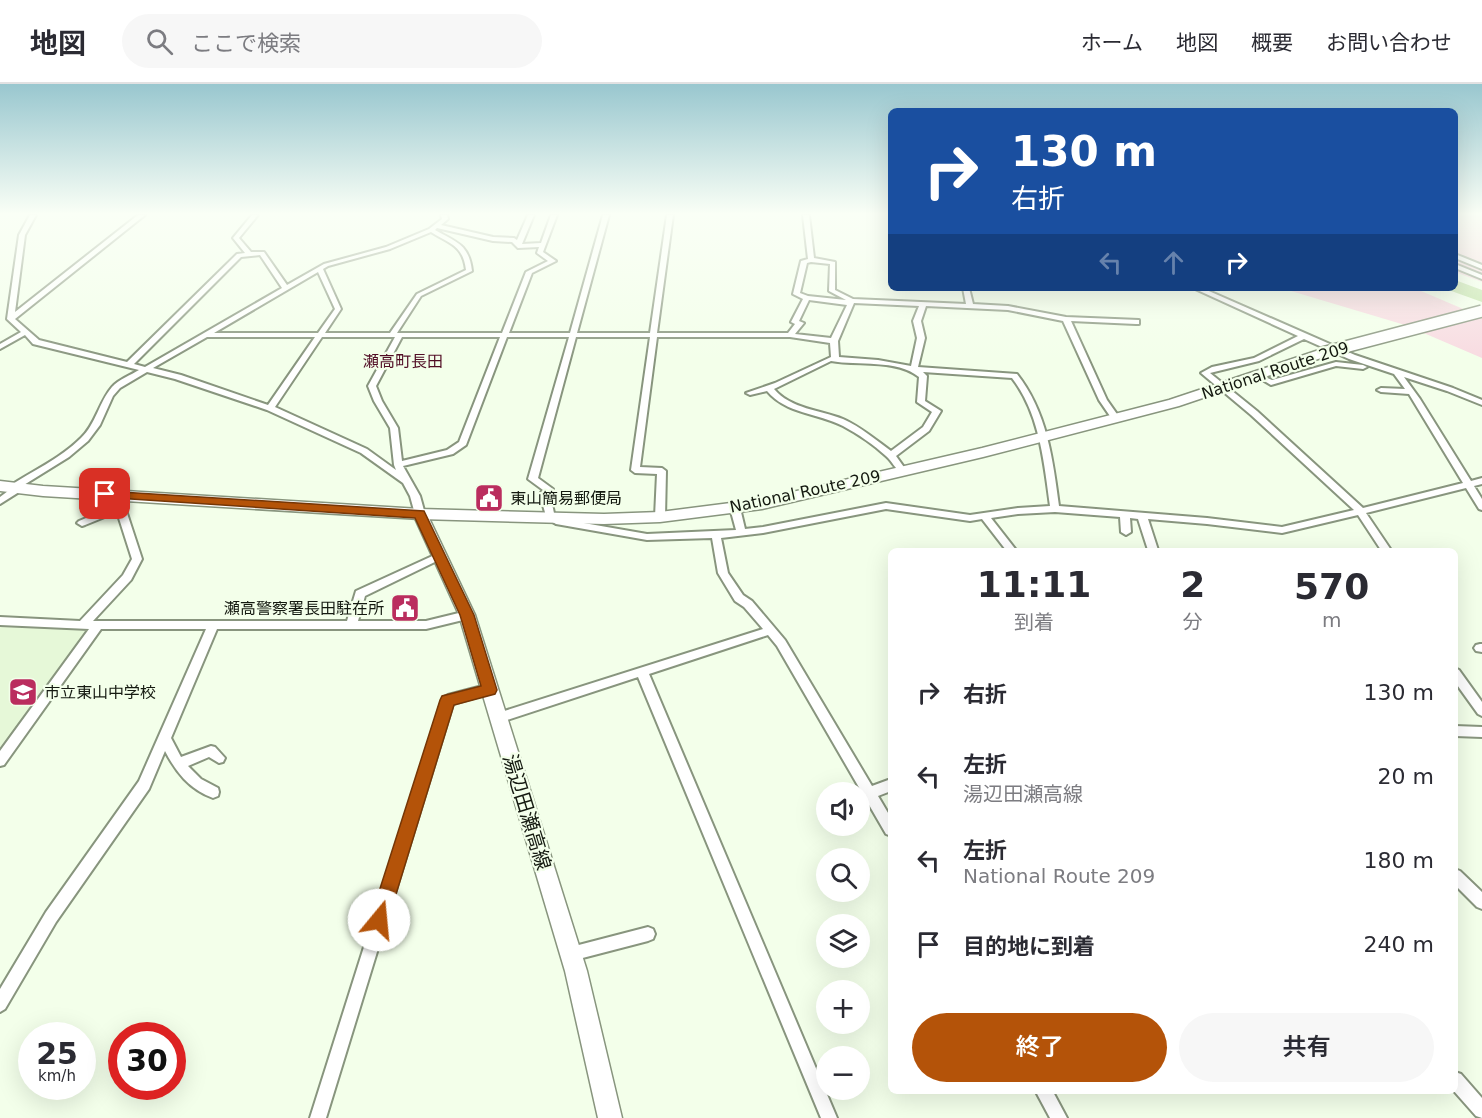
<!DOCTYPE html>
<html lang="ja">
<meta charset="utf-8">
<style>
:root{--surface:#fff;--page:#f7f7f7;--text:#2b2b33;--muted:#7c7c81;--line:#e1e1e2;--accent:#b45309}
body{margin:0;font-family:"DejaVu Sans","Noto Sans JP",sans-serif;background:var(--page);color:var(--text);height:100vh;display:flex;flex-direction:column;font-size:22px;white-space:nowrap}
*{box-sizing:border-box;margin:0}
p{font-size:20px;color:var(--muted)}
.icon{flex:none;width:33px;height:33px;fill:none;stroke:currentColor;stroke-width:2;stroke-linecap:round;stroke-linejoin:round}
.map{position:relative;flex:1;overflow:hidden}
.panel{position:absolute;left:888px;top:464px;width:570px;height:546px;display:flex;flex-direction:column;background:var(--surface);border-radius:9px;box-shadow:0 6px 24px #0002}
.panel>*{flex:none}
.banner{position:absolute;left:888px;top:24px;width:570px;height:183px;border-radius:9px;box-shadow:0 6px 24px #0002;background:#1a4fa0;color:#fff;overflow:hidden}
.buttons{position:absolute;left:816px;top:698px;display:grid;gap:12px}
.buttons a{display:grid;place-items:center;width:54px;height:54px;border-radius:50%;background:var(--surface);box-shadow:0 6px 24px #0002;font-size:30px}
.speed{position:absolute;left:18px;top:938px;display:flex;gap:12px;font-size:30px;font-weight:700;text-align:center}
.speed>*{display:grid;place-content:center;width:78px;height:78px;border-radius:50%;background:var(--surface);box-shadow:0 6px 24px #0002;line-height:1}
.speed small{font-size:15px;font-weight:400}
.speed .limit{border:9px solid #d22;background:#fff;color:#111}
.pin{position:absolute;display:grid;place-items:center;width:51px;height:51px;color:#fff;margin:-26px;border-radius:12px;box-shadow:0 3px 9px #0006}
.me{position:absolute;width:66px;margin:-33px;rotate:17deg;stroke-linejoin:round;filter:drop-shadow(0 0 4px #0008)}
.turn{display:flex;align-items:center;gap:21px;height:126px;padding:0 24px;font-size:27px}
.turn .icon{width:78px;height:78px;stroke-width:2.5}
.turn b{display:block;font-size:42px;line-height:51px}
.lanes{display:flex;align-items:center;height:57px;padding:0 24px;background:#0003;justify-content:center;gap:30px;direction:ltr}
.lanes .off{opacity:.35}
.eta{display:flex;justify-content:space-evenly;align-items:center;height:102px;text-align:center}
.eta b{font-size:36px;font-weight:600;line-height:42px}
.cta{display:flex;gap:12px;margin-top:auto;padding:12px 24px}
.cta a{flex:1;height:69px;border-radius:36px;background:var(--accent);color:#fff;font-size:24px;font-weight:600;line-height:69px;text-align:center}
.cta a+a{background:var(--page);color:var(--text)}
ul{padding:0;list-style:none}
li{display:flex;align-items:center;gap:18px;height:84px;padding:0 24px}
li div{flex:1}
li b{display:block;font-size:22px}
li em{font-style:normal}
header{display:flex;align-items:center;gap:36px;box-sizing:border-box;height:84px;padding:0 30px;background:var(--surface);border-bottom:2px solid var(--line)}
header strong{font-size:28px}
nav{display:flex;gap:33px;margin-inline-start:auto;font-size:21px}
.search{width:420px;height:54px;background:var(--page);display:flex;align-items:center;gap:15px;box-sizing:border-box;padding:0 21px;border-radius:33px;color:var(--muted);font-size:22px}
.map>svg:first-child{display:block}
</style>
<header>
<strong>地図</strong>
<div class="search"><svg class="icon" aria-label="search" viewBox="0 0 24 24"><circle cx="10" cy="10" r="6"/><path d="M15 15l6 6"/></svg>ここで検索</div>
<nav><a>ホーム</a><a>地図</a><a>概要</a><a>お問い合わせ</a></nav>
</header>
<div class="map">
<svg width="1482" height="1034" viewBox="0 0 1482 1034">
<rect width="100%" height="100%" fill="#f3ffea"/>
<!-- built -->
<path fill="#e6f8d8" d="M 0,539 L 89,543 L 91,546 L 0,671 Z"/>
<!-- green -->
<path fill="#f8dbe1" d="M 1455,131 L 1482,131 L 1482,198 L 1455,188 Z
M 1281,204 L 1414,204 L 1482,233 L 1482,274 L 1405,241 Z"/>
<!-- water -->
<path fill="#c3e3a9" d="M 1455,196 L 1482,206 L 1482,218 L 1443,204 L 1455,204 Z"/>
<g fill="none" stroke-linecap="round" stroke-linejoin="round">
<!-- stream -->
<path stroke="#c3e3a9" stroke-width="3" d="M 0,667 L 20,639"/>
<!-- minor casing -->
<g stroke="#88957e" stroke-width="4">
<path id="minor" d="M 30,131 L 36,131 L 25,151 L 15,228 L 138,131 L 145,131 L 15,235 L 39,256 L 127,278 L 237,170 L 245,169 L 233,154 L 252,131 L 258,131 L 239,154 L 251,168 L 264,168 L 287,201 L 324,180 L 386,163 L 429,145 L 442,135 L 441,131 L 447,131 L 448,135 L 441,141 L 493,153 L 514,154 L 517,156 L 528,131 L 534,131 L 522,160 L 541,159 L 551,131 L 557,131 L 543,168 L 556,177 L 532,189 L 509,249 L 570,249 L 603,131 L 609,131 L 577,249 L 650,249 L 667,131 L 673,131 L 657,249 L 788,249 L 795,240 L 791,238 L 803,215 L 793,210 L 801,177 L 808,175 L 803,131 L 809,131 L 814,174 L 835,178 L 835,206 L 853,215 L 966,220 L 963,204 L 969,204 L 973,220 L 1008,222 L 1066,233 L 1139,236 L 1139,240 L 1136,240 L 1071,237 L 1107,316 L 1119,333 L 1115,335 L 1112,335 L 1099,316 L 1063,237 L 1008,226 L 926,222 L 921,237 L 925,254 L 918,283 L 1017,290 C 1047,328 1053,376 1059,422 L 1207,434 L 1282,443 L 1354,426 L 1251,331 L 1201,289 L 1212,283 L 1254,274 L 1298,252 L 1193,204 L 1202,204 L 1355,271 L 1453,304 L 1482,316 L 1482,321 L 1447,307 L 1404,293 L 1420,315 L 1471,397 L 1482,394 L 1482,400 L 1474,402 L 1482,415 L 1482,426 L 1479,425 L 1466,404 L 1366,429 L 1391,466 L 1381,466 L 1358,431 L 1282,449 L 1207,440 L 1148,435 L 1158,466 L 1148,466 L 1138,435 L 1130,434 L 1131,448 L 1126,451 L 1121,448 L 1120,433 L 1055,428 L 1018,430 L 991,434 L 1016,466 L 1006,466 L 982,435 L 970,437 L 886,425 L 763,449 L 721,454 L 728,489 L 743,511 L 752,517 L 785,556 L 872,702 L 891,695 L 891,707 L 878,712 L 891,734 L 891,752 L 886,750 L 777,562 L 768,551 L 649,590 L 837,1034 L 821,1034 L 638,593 L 498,639 L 494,637 L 492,634 L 494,631 L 498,629 L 763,545 L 744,523 L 735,517 L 718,489 L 712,454 L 647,456 L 556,440 L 551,437 L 547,436 L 540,410 L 543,406 L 528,395 L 569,253 L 507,253 L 466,361 L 453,370 L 403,382 L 420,412 L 425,430 L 423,432 L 417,432 L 415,430 L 410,412 L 403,399 L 361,369 L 267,326 L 175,295 L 147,288 L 120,304 L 113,312 L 100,341 L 88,357 L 69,373 L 19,404 L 21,406 L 19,408 L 0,420 L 0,413 L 8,407 L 6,405 L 8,403 C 32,387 60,375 81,354 C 96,340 99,318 112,303 C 119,295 131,291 139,286 L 33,260 L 25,251 L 0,265 L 0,260 L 21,248 L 7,235 L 19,151 ZM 437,144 L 493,157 L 512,158 L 518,164 L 539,163 L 537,169 L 548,177 L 526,188 L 502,249 L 397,249 L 421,212 L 472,187 C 469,160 456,158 435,146 ZM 431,148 C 450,160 463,161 466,186 L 417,210 L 390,249 L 325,249 L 341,225 L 323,185 L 328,182 L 390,165 ZM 260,171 L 282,204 L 145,283 L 134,280 L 241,173 ZM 811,178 L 830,180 L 829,207 L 846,216 L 808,212 L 800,209 L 807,179 ZM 318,188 L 335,225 L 318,249 L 214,249 ZM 809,216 L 847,221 L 831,254 L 795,250 L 804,239 L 799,237 ZM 854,219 L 919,222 L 913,237 L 917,254 L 911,282 L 878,276 L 839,273 L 838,257 ZM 207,253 L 315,253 L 268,321 L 181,291 L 153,284 ZM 322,253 L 395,253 L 368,302 L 374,317 L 390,344 L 394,381 L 396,386 L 367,365 L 275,323 ZM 402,253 L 500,253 L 459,358 L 447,366 L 402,377 L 398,344 L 382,317 L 376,302 ZM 576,253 L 650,253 L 631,386 L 635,389 L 657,390 L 655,433 L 657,435 L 663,435 L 665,433 L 666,387 L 662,384 L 640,383 L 657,253 L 790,253 L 830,259 L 831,273 L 775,299 L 746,309 L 750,311 L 767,307 C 786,330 818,329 843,342 C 858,350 874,361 886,372 C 892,377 895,385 902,389 L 906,386 L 896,372 L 929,347 L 941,327 L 925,317 L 927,292 L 923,288 L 1012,294 C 1040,330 1044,379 1050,422 L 1018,424 L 970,431 L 886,419 L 763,443 L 745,445 L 740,424 L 735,421 L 730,424 L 736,446 L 647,450 L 555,434 L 550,410 L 553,405 L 538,394 ZM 1304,255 L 1349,275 L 1394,290 L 1405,305 L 1381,304 L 1377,306 L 1381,308 L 1409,310 L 1463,399 L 1363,424 L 1257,327 L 1210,289 L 1259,277 ZM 831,277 C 858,282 897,275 919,293 L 917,318 L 932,328 L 923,343 L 891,367 C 876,356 861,343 843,335 C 820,326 791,325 774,305 Z
M 1455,170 L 1482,181 L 1482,185 L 1455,174 Z
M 1455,180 L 1482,191 L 1482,195 L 1455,184 Z
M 1336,278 L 1363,281 L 1367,283 L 1363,285 L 1336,282 L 1271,301 L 1261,295 L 1265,293 L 1272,296 Z
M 116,408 L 121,411 L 142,475 L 131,496 L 93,537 L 347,537 L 356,507 L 439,469 L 443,470 L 444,472 L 443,474 L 365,512 L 358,537 L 426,537 L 467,527 L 471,528 L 472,531 L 471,534 L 467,535 L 426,545 L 217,545 L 171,654 L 181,673 L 211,662 L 215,663 L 225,674 L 223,678 L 219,679 L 209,673 L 188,682 L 201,695 L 218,704 L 219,708 L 218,712 L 213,714 C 189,705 176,688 165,667 L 149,705 L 56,838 L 5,925 L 0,928 L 0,905 L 46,828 L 139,697 L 206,545 L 101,545 L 4,681 L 0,682 L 0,667 L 89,545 L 0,541 L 0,533 L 80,537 L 123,491 L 132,475 L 117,428 L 85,441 L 82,442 L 77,439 L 79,437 L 115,422 L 111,411 Z
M 1480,560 L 1482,560 L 1482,568 L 1476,567 L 1474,564 L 1476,561 Z
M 1455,584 L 1459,586 L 1482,618 L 1482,632 L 1478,630 L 1455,598 Z
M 490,600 L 494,602 L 496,605 L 494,608 L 453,620 L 326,1034 L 310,1034 L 442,616 L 444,613 L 448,611 Z
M 1455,642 L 1482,643 L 1482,653 L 1455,652 Z
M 1455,785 L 1460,787 L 1482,808 L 1482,825 L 1477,823 L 1455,801 Z
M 648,843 L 653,845 L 655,850 L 653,855 L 648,857 L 571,877 L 566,875 L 564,870 L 566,865 L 571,863 Z
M 1455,988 L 1461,990 L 1482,1014 L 1482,1034 L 1476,1032 L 1453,1006 L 1455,1006 Z
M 1035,1006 L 1052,1006 L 1067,1034 L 1050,1034 Z"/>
</g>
<!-- secondary casing -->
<g stroke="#88957e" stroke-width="3">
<path id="secondary" d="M 420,426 L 427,430 L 475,531 L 587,887 L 622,1034 L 598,1034 L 565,887 L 459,531 L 413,430 Z"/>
</g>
<!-- trunk casing -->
<g stroke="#88957e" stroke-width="3">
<path id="trunk" d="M 1322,265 L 1327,266 L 1327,272 L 1179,322 L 983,373 L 762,425 L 660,438 L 604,440 L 420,435 L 43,412 L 0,407 L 0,397 L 43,402 L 420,425 L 604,430 L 660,428 L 762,415 L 982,364 L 1169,316 Z"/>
</g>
<!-- minor -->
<use href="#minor" fill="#fff" fill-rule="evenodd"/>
<!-- secondary -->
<use href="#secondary" fill="#fff" fill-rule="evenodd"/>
<!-- trunk -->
<use href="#trunk" fill="#fff" fill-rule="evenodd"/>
<!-- trunk-bridge casing -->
<g stroke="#88957e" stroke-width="14" stroke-linecap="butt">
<path id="trunk-bridge" d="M 1322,269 L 1482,227"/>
</g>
<!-- trunk-bridge -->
<use href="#trunk-bridge" stroke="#fff" stroke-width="11"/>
</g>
<!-- sky -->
<linearGradient id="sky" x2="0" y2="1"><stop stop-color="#99c7cf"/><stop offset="0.47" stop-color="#fafff6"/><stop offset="1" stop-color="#fafff6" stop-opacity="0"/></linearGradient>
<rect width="1482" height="276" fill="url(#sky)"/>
<!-- route -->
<path fill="#b45309" stroke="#753606" stroke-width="1.5" d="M 105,407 L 424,427 L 474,531 L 497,606 L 495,610 L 454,621 L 386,843 L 379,845 L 373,843 L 370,836 L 440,616 L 442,612 L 481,602 L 460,531 L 415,434 L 101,413 L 99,410 Z"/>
<!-- icons -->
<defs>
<g id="civic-square" transform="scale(1.5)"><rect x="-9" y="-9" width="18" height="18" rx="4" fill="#ba2d5e" stroke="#f3ffea"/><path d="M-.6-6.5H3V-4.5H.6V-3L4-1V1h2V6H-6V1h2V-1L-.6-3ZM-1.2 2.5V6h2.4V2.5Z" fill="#fff"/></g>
<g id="school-square" transform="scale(1.5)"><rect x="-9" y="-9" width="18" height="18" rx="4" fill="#ba2d5e" stroke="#f3ffea"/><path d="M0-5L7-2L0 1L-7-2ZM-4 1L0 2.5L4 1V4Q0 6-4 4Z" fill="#fff"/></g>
</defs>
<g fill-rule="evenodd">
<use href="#civic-square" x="489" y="414"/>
<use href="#civic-square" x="405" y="524"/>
<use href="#school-square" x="23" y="608"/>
</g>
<g text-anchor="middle" stroke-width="4.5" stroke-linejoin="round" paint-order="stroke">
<!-- far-quarter labels -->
<g font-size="16" fill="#510d25" stroke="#f3ffea">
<text x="403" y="283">瀬高町長田</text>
</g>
<!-- street labels -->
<g font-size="16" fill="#141910" stroke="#f3ffea">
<text transform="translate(1275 286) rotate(-18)" y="6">National Route 209</text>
<text transform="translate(805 407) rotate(-12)" y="6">National Route 209</text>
</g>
<!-- poi labels -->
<g font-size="16" fill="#141910" stroke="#f3ffea" text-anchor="start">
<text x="510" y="420">東山簡易郵便局</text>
<text x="384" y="530" text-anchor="end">瀬高警察署長田駐在所</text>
<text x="44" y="614">市立東山中学校</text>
</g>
<!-- near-street labels -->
<g font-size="20" fill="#141910" stroke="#f3ffea">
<text transform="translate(527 728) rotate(73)" y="7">湯辺田瀬高線</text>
</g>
</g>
</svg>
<div class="buttons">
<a><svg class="icon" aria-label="sound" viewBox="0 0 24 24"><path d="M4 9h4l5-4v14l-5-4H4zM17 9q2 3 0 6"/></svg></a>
<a><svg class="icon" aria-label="search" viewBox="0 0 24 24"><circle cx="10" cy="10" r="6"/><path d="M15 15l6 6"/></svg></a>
<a><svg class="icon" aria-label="layers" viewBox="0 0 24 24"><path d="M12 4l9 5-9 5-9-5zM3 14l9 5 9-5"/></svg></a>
<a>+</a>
<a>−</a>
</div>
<div class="speed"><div>25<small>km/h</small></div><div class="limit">30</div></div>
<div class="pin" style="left:105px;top:410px;background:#d93025"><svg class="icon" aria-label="arrive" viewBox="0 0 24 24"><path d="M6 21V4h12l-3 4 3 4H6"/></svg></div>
<svg class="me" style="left:379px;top:836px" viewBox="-20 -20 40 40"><circle r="19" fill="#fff"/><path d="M0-13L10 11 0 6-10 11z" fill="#b45309"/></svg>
<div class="banner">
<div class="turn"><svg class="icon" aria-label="right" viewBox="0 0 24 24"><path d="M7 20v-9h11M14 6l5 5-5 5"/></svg><div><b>130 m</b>右折</div></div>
<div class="lanes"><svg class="icon off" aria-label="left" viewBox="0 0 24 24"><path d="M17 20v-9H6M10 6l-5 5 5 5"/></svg><svg class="icon off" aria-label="ahead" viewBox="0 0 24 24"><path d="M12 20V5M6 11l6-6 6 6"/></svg><svg class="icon" aria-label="right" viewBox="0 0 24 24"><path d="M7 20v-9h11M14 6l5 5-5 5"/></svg></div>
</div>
<section class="panel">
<div class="eta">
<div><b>11:11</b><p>到着</p></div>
<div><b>2</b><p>分</p></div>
<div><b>570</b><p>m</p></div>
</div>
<ul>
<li><svg class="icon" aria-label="right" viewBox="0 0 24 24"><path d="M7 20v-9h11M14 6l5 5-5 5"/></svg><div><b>右折</b></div><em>130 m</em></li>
<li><svg class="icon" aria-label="left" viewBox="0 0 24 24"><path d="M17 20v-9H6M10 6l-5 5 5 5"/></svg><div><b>左折</b><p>湯辺田瀬高線</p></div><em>20 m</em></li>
<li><svg class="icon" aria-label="left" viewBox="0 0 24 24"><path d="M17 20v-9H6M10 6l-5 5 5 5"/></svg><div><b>左折</b><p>National Route 209</p></div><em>180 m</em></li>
<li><svg class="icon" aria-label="arrive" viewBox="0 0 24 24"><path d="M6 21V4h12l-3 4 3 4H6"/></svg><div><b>目的地に到着</b></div><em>240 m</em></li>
</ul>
<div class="cta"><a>終了</a><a>共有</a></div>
</section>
</div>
